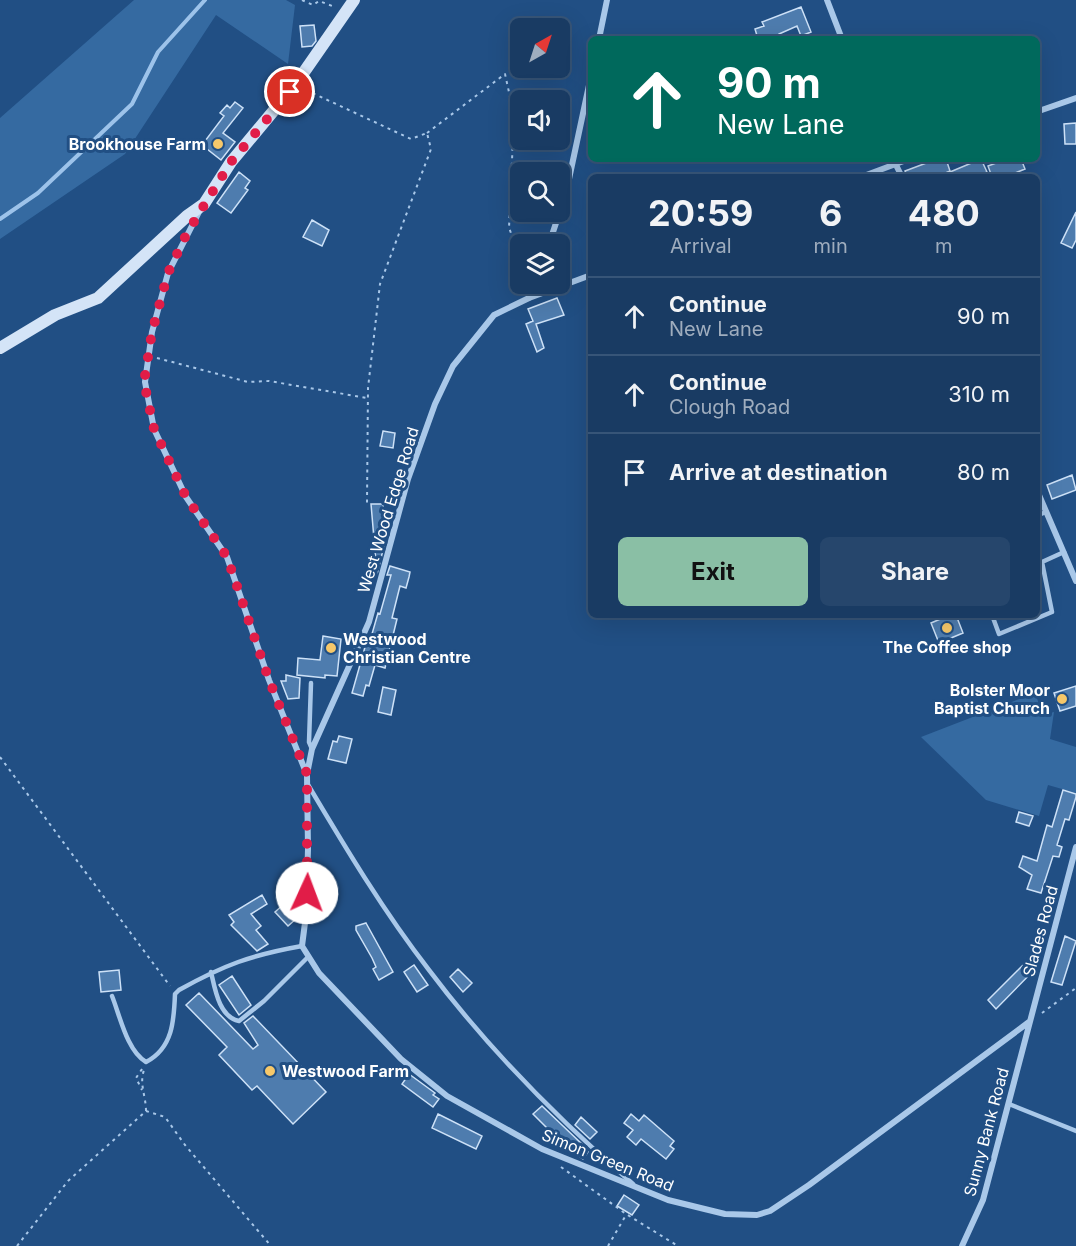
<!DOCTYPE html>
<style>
:root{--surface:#193b63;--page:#26466c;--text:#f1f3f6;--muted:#9fadbe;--line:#375578;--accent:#8abfa5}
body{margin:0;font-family:Inter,sans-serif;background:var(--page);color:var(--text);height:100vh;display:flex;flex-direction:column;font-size:22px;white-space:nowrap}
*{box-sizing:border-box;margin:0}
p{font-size:20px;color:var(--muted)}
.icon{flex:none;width:33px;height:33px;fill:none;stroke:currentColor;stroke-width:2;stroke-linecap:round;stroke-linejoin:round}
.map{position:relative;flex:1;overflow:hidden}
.drawer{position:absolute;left:588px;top:174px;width:452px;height:444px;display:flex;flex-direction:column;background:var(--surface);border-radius:9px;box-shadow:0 6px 24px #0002,0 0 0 2px var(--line)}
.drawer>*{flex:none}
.top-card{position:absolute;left:588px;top:36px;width:452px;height:126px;border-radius:9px;box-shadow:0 6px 24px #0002,0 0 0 2px var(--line);background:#00695c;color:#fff;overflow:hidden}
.needle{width:39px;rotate:39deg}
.controls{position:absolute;left:510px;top:18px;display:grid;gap:12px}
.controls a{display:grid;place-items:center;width:60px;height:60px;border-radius:9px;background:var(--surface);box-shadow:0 6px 24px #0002,0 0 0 2px var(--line);font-size:30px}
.pin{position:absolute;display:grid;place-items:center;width:51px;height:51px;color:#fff;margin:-26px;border:3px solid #fff;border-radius:50%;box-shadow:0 2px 6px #0007}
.me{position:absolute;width:66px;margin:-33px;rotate:2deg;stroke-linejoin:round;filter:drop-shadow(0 0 4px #0008)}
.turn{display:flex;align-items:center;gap:21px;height:126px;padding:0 30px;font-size:27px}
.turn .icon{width:78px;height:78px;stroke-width:2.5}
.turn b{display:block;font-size:42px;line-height:51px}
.eta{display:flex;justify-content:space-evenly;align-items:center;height:102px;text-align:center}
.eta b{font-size:36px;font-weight:700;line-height:42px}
.primary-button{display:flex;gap:12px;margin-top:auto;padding:12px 30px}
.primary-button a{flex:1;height:69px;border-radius:9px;background:var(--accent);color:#111;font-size:24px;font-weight:700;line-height:69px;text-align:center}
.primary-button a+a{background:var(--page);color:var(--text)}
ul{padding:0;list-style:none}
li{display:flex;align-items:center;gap:18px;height:78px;padding:0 30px;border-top:2px solid var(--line)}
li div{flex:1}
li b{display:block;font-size:22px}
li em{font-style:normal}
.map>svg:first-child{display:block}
</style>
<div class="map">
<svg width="1076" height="1246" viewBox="0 0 1076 1246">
<rect width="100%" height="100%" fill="#214f84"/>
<!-- green -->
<path fill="#356aa1" d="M 134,0 L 286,0 L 295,5 L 288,64 L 216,15 L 125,154 L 0,239 L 0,118 Z
M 1035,693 L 1043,715 L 1054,712 L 1050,739 L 1076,747 L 1076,793 L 1048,785 L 1039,816 L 986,800 L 921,737 Z"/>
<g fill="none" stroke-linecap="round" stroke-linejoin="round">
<!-- stream -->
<path stroke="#9dc3ea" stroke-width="4" d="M 0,219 L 38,193 L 132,104 L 158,52 L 205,0"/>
</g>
<!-- building -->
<path fill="#4e7cae" stroke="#cde1f7" stroke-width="1.5" d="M 801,7 L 811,32 L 801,36 L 797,26 L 779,34 L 780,39 L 758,39 L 755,29 L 764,26 L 762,22 Z
M 314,25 L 316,41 L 312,46 L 302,47 L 300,26 Z
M 235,102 L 243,108 L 223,133 L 235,142 L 221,160 L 202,145 L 224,116 L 220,113 L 227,105 L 230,108 Z
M 1076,123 L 1076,144 L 1065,144 L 1064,124 Z
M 937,159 L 946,159 L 950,171 L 936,177 L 907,177 L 905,171 Z
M 981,159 L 987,172 L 974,177 L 938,177 Z
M 1007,159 L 1021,159 L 1025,169 L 1005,177 L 992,177 L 988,166 Z
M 239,172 L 250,181 L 245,188 L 248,190 L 231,213 L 217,203 Z
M 1076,212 L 1076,240 L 1072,248 L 1061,243 Z
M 312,220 L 329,230 L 322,246 L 303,237 Z
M 557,298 L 564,315 L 536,324 L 544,348 L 537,352 L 526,324 L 533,321 L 528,309 Z
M 383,431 L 395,433 L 393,448 L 380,446 Z
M 1072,475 L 1076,490 L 1052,499 L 1047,485 Z
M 371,504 L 383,504 L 385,542 L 377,574 Z
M 390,566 L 410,572 L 409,577 L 406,588 L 400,586 L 392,618 L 397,619 L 385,668 L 375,665 L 369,686 L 366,685 L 363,696 L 352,693 L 367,640 L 370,641 L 378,613 L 380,614 L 391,575 L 387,575 Z
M 950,615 L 956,615 L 963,633 L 939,643 L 931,623 Z
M 323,636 L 341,639 L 337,676 L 325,675 L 325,678 L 297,675 L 298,658 L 320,660 Z
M 286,675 L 300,678 L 299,698 L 288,699 L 281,681 L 286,681 Z
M 1076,686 L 1076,706 L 1060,711 L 1054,693 Z
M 383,687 L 396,690 L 391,715 L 378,712 Z
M 339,736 L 352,739 L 346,763 L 328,759 L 333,741 L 337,742 Z
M 1063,790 L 1076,794 L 1076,797 L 1069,820 L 1065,819 L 1057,845 L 1062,847 L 1059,857 L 1053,856 L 1041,893 L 1027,889 L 1032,875 L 1019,867 L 1023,856 L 1037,861 L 1047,825 L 1052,827 Z
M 1019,812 L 1033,816 L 1029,826 L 1016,822 Z
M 262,895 L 267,904 L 251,914 L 261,926 L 256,930 L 268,944 L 257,951 L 231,925 L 234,922 L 229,915 Z
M 284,904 L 297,918 L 288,926 L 275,912 Z
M 366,923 L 393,972 L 379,980 L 373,969 L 376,967 L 372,958 L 356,930 L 356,926 Z
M 1065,936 L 1076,941 L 1062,985 L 1051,982 Z
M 1028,960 L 1036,968 L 996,1009 L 988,1000 Z
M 414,965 L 428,985 L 417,992 L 404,972 Z
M 458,969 L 472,983 L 463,992 L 450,977 Z
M 119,970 L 121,990 L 101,992 L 99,972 Z
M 232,976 L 251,1005 L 239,1015 L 219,985 Z
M 199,993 L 253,1049 L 258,1045 L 244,1023 L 253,1016 L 326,1092 L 293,1124 L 257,1086 L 252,1090 L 219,1055 L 227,1047 L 186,1005 Z
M 409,1074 L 435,1093 L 433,1095 L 439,1099 L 433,1107 L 402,1084 Z
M 542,1106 L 584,1146 L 588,1152 L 583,1159 L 566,1147 L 533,1114 Z
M 438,1114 L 482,1136 L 476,1149 L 432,1128 Z
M 631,1114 L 639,1121 L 644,1115 L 674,1141 L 670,1146 L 674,1149 L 666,1159 L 641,1139 L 636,1145 L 627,1137 L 633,1130 L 624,1123 Z
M 581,1117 L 597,1132 L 590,1139 L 575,1125 Z
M 624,1195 L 639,1205 L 632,1215 L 617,1206 Z"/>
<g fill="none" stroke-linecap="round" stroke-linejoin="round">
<!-- path -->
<path stroke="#a9c8e9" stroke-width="2" stroke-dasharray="3 4.5" stroke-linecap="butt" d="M 302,0 L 313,5 L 319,1 L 335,7
M 306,90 L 411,139 L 427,133 L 431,149 L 380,284 L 368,388 L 367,503
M 427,133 L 505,74 L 514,115 L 509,228 L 520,256
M 157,358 L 248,382 L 269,381 L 367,398
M 0,757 L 170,986
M 1042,1013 L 1076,988
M 142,1069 L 136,1078 L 142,1090
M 146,1111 L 165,1117 L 185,1145 L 271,1246
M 561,1167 L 626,1214 L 678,1246
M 17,1246 L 68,1181 L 146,1111 C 146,1096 139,1084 144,1070
M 608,1246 L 626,1215"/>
<!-- lane -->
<path stroke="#a9c8e9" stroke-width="4.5" d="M 1036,516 L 1046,512
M 900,615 L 900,617
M 992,615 L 999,634 L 1052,612 L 1042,562 L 1064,552
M 311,683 L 309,742 L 312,749
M 307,783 C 345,847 384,912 429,970 C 487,1047 560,1121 633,1184
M 211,972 C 215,989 219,1017 239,1021 L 264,1001 L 307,958
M 112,996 C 120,1016 127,1051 146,1062 C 173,1048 174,1020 175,994 L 179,990 C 224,965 251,955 302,946
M 1009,1104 L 1076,1131"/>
<!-- street -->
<path stroke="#a9c8e9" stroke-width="6" d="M 827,0 L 842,39
M 599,39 L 607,0
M 1036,112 L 1076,98
M 893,159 L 902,177
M 861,177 L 909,159
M 200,210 L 168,273 L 152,332 L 145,382 L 154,429 L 186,497 L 227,557 L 269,680 L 307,775 L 308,849 L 306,915 L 302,946 L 319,973 L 401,1059 L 447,1096 L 542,1149 L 668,1200 L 725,1214 L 757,1215 L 770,1211 L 809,1185 L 1029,1022
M 549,244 L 566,193 L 591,76
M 529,298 L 535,284
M 1036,488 L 1076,581
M 307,774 L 312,749 L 369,622 L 408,479 L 435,404 L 453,366 L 494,315 L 529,298 L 591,275
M 962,1246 L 983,1200 L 1076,847"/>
<!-- secondary -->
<path stroke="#d4e4f7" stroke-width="12" d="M 0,348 L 55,315 L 98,298 L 187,216 L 204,204 L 231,162 L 295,85 L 354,0"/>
</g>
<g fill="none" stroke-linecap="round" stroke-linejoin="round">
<!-- route -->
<path stroke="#e11d48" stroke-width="10" stroke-dasharray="0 18" d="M 290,92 L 231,162 L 187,233 L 168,273 L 152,332 L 144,382 L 154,429 L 186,497 L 227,557 L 269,680 L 307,774 L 307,893"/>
</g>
<!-- markers -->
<g fill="#f6c86a" stroke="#214f84" stroke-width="2">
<circle cx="218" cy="144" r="6"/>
<circle cx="947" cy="628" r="6"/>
<circle cx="331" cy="648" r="6"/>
<circle cx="1062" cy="699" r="6"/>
<circle cx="270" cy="1071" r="6"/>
</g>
<g text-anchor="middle" stroke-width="6" stroke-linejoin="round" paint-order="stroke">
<!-- poi labels -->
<g font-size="16" font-weight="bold" fill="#fff" stroke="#214f84" text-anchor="end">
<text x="206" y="150">Brookhouse Farm</text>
<text x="343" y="645" text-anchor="start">Westwood<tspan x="343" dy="18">Christian Centre</tspan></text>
<text x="947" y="653" text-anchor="middle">The Coffee shop</text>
<text x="1050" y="696">Bolster Moor<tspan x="1050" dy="18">Baptist Church</tspan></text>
<text x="282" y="1077" text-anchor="start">Westwood Farm</text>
</g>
<!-- street labels -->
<g font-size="16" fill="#fff" stroke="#214f84">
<text transform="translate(388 510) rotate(-73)" y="6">West Wood Edge Road</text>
<text transform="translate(1040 931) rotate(-75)" y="6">Slades Road</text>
<text transform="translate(986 1132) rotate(-75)" y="6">Sunny Bank Road</text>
<text transform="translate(608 1160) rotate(22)" y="6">Simon Green Road</text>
</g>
</g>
</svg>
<div class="controls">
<a><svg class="needle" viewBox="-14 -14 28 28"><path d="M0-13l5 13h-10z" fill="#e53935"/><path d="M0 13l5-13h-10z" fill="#9fadbe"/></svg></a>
<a><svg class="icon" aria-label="sound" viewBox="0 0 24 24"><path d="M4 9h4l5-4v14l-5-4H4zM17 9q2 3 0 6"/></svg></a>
<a><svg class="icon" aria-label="search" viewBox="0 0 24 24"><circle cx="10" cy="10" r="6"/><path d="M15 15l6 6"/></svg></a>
<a><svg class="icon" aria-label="layers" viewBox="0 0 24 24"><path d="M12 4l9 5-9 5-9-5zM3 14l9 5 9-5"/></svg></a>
</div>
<div class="pin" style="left:290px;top:92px;background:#d93025"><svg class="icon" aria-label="arrive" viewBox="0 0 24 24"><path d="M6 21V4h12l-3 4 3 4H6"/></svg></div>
<svg class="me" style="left:307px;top:893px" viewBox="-20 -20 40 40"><circle r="19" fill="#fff"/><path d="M0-13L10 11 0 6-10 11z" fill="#e11d48"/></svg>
<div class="top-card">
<div class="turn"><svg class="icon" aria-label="ahead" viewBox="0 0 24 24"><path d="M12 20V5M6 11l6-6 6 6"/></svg><div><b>90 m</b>New Lane</div></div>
</div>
<section class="drawer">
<div class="eta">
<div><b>20:59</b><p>Arrival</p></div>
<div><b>6</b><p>min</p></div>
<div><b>480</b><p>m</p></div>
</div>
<ul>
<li><svg class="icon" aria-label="ahead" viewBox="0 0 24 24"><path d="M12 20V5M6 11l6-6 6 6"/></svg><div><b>Continue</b><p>New Lane</p></div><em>90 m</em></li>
<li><svg class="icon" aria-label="ahead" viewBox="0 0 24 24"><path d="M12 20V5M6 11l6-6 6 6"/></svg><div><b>Continue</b><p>Clough Road</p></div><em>310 m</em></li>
<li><svg class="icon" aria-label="arrive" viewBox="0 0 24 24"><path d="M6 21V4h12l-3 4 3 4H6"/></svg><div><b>Arrive at destination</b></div><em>80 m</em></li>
</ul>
<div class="primary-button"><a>Exit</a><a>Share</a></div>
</section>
</div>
